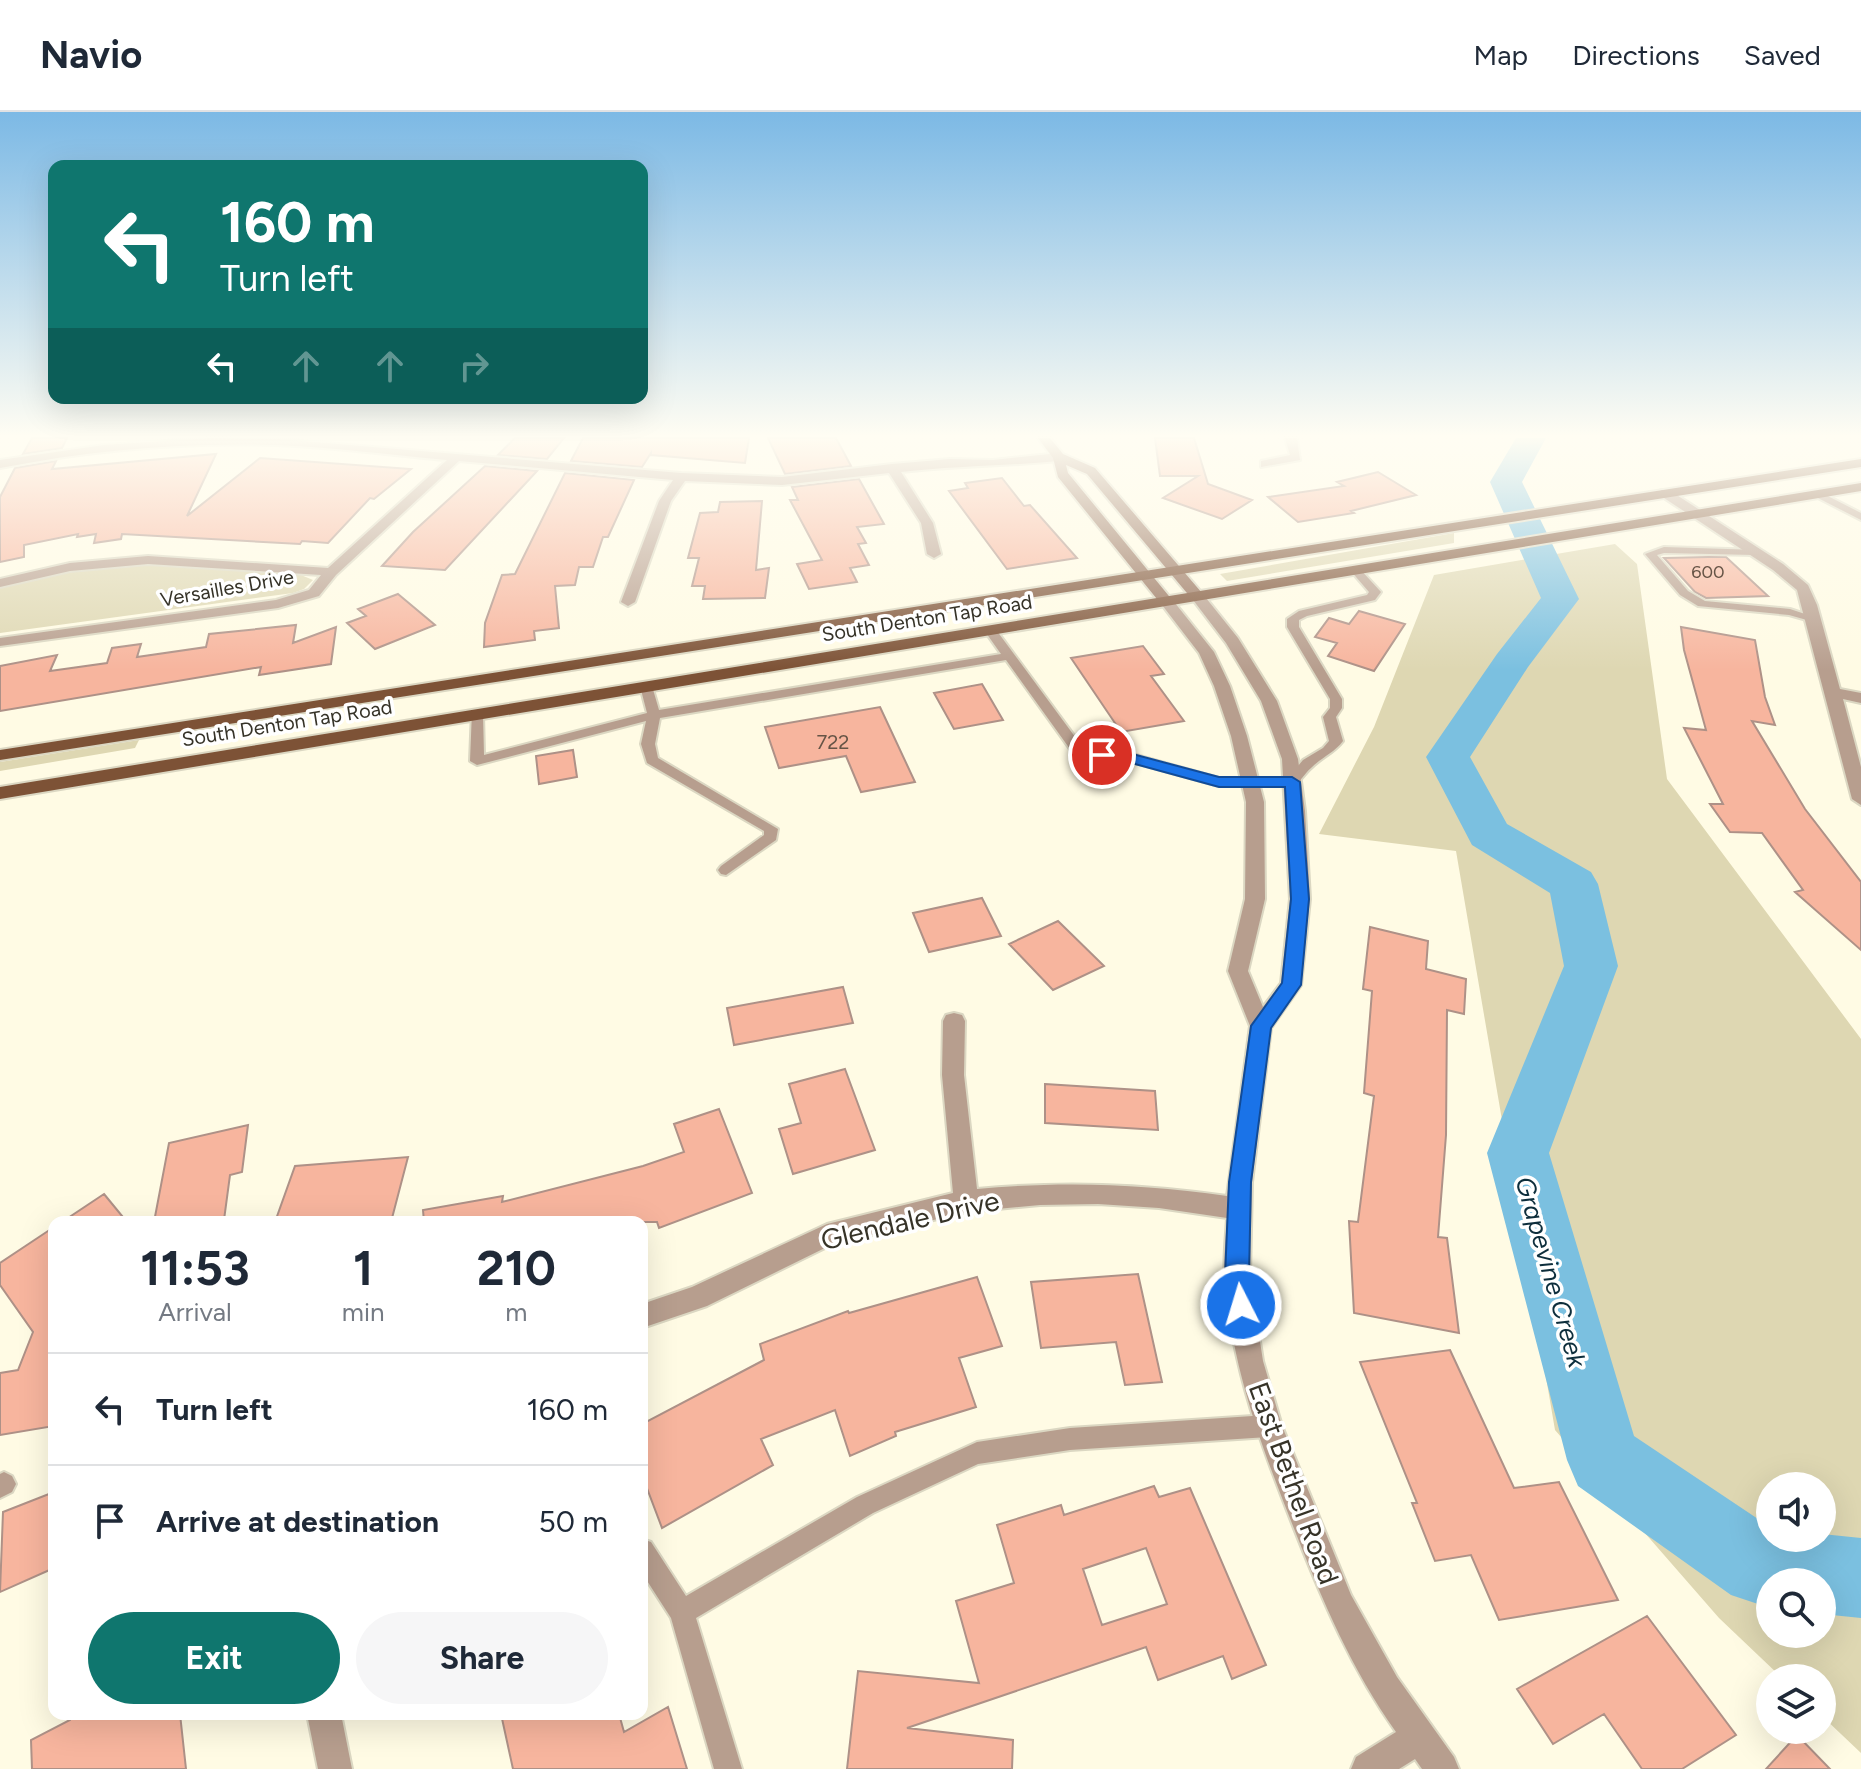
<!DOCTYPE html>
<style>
:root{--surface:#fff;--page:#f6f6f7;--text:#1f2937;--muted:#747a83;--line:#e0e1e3;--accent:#0f766e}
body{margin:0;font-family:Figtree,sans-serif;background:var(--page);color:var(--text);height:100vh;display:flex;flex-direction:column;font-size:30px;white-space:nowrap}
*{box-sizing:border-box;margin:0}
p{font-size:26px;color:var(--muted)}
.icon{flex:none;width:44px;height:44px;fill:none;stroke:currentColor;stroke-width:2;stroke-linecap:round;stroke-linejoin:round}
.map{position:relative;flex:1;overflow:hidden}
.panel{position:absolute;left:48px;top:1104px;width:600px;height:504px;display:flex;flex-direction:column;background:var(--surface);border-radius:16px;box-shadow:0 8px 32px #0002}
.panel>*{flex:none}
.banner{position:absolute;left:48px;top:48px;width:600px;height:244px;border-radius:16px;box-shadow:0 8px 32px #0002;background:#0f766e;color:#fff;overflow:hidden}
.fabs{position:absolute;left:1756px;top:1360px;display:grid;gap:16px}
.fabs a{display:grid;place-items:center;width:80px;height:80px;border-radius:50%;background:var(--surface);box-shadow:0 8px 32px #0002;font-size:40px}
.pin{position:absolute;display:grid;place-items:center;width:68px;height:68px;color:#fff;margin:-34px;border:4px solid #fff;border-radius:50%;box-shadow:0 2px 8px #0007}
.me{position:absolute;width:88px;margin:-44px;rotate:355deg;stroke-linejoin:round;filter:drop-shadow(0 0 6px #0008)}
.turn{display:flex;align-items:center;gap:28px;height:168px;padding:0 40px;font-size:36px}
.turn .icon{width:104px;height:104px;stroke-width:2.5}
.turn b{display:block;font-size:56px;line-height:68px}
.lanes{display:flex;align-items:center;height:76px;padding:0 40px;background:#0003;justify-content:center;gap:40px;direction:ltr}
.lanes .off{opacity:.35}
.eta{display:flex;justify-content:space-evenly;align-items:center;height:136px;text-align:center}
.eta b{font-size:48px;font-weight:700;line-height:56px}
.button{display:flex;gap:16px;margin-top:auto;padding:16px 40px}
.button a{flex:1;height:92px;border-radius:48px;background:var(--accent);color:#fff;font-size:32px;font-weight:700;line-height:92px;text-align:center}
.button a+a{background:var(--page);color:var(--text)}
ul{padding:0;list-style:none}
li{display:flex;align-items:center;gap:24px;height:112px;padding:0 40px;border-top:2px solid var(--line)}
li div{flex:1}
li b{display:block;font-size:30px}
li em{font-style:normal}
header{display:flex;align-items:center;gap:48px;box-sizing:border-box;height:112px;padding:0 40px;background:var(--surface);border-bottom:2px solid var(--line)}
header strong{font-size:38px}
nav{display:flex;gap:44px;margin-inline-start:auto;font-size:28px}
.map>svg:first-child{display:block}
</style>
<header>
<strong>Navio</strong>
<nav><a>Map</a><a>Directions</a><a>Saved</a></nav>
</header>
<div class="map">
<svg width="1861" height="1657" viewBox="0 0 1861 1657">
<rect width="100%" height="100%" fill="#fffbe4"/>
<!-- green -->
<path fill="#ded7b2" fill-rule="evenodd" d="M 1454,421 L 1454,431 L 1227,469 L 1220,462 Z
M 1615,432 L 1637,452 L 1667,667 L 1861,927 L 1861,1641 L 1822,1604 L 1822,1566 L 1782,1566 L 1719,1506 L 1555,1318 L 1456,739 L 1319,722 L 1374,615 L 1434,463 ZM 1822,1374 L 1822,1426 L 1770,1426 L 1770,1374 ZM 1770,1470 L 1822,1470 L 1822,1522 L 1770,1522 Z
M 154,452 L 301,463 L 313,468 L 304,477 L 293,481 L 0,521 L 0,475 L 70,459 Z
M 139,628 L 135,636 L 0,659 L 0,650 Z"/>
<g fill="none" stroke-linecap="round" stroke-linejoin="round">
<!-- river -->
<path fill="#7bc0e0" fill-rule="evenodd" d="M 1516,326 L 1546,326 L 1522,370 L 1579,487 L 1528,555 L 1470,645 L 1507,712 L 1591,760 L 1598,772 L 1618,854 L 1549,1041 L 1634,1324 L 1770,1415 L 1770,1426 L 1822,1426 L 1822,1422 L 1861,1426 L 1861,1506 L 1822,1502 L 1822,1470 L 1770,1470 L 1770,1496 L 1731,1483 L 1578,1374 L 1567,1348 L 1487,1041 L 1564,854 L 1550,781 L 1472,733 L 1426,645 L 1497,542 L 1541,486 L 1490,370 Z"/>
</g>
<!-- building -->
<path fill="#f7b59e" stroke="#ae9187" stroke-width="2" fill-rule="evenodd" d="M 32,326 L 67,326 L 62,336 L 23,342 Z
M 515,326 L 564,326 L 547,347 L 498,343 Z
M 583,326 L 749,326 L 745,351 L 651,343 L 651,341 L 642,355 L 571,349 Z
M 768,326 L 836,326 L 851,354 L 785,362 Z
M 1155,326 L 1194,326 L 1208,372 L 1252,388 L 1222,407 L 1163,386 L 1198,364 L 1160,364 Z
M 216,342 L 187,404 L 260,346 L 411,357 L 374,387 L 370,386 L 328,431 L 302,429 L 300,432 L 122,422 L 121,427 L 94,431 L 96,422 L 77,425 L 78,422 L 24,433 L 24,445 L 0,450 L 0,385 L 15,356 L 56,349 L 52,357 Z
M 485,354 L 537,359 L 445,458 L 382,454 L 413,420 Z
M 1378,360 L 1416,383 L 1351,399 L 1354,401 L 1298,410 L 1268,385 L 1344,374 L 1337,370 Z
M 565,361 L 634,368 L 608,425 L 603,425 L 593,455 L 579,455 L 575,473 L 555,474 L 559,516 L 534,519 L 535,528 L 484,535 L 485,511 L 502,463 L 515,462 Z
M 1002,366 L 1024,394 L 1030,393 L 1077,446 L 1007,457 L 949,379 L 968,376 L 965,371 Z
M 859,367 L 884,412 L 857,415 L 866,431 L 858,432 L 869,453 L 850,456 L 857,470 L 809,477 L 797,452 L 822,448 L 790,388 L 798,388 L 792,375 Z
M 762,389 L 756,458 L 769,456 L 765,486 L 703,487 L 705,474 L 692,474 L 699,446 L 688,446 L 700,401 L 718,400 L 720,390 Z
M 1708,445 L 1726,445 L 1768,484 L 1706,486 L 1695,480 L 1664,446 Z
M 398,482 L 435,513 L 375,537 L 347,511 L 366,504 L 358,497 Z
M 1359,499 L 1405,512 L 1374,559 L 1328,544 L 1337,531 L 1315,525 L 1329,506 L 1349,512 Z
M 296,513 L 293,531 L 336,515 L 331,552 L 259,563 L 261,555 L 0,599 L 0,554 L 57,543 L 50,559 L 107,551 L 112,536 L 141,532 L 137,545 L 206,535 L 209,522 Z
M 1681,515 L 1755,528 L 1765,585 L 1775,613 L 1752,609 L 1805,697 L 1861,770 L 1861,838 L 1795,780 L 1803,778 L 1762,721 L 1730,720 L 1710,692 L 1723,692 L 1684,616 L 1706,618 L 1684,538 Z
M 1143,534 L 1164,562 L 1151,564 L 1184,609 L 1121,620 L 1071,546 Z
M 982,572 L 1003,608 L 954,617 L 934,581 Z
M 880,595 L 915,670 L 861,680 L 846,644 L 779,656 L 765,615 Z
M 573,638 L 577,665 L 539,672 L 536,644 Z
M 982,786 L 1001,824 L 929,840 L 913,801 Z
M 1058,809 L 1104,854 L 1053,878 L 1009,832 Z
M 1370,815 L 1428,829 L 1426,857 L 1466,867 L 1464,902 L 1447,898 L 1446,1023 L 1438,1125 L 1447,1126 L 1459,1221 L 1354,1201 L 1349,1109 L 1358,1110 L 1374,984 L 1364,981 L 1372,879 L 1363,877 Z
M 843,875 L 853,911 L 734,933 L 727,896 Z
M 845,957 L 875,1038 L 793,1062 L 779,1017 L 801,1011 L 789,972 Z
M 1045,972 L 1155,979 L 1158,1018 L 1045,1011 Z
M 719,997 L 752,1081 L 659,1116 L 657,1110 L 424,1110 L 423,1098 L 503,1084 L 502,1090 L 643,1054 L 684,1040 L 674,1012 Z
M 248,1013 L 242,1060 L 230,1063 L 224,1108 L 154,1110 L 169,1031 Z
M 408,1045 L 391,1110 L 275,1110 L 295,1054 Z
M 104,1082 L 127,1110 L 62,1110 Z
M 54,1115 L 54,1314 L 0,1323 L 0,1261 L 18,1258 L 33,1220 L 0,1173 L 0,1151 Z
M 1138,1162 L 1162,1270 L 1125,1273 L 1116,1230 L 1041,1236 L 1031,1170 Z
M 977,1165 L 1002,1234 L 959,1246 L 976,1295 L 895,1320 L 896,1324 L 850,1344 L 835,1298 L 761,1327 L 773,1353 L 662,1416 L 642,1363 L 642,1312 L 764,1248 L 760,1232 L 848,1199 L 849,1201 Z
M 1450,1238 L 1514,1376 L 1559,1370 L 1618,1488 L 1499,1508 L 1471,1443 L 1435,1449 L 1412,1391 L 1417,1391 L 1360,1250 Z
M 1154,1374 L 1159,1385 L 1190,1376 L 1266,1553 L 1232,1567 L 1223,1544 L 1158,1568 L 1146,1535 L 907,1616 L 1013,1628 L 1012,1657 L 847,1657 L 858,1559 L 979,1571 L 956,1489 L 1014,1471 L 997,1413 L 1061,1393 L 1064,1403 ZM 1146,1436 L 1167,1492 L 1102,1513 L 1083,1457 Z
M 54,1380 L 54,1456 L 0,1480 L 3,1400 Z
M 1647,1504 L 1736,1623 L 1682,1657 L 1642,1657 L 1604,1602 L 1553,1632 L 1517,1577 Z
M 668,1595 L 687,1657 L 513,1657 L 501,1602 L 619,1602 L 624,1620 Z
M 69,1602 L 180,1602 L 186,1657 L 32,1657 L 31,1628 L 70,1608 Z
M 1797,1623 L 1830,1657 L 1766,1657 Z"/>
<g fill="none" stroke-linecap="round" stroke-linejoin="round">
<!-- service casing -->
<g stroke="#dbd7c2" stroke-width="4">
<path id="service" d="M 1818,379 L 1861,401 L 1861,408 L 1814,384 L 1813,382 Z
M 1664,435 L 1759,438 L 1759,442 L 1755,443 L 1664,441 L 1657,443 L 1688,479 L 1705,489 L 1790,497 L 1820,507 L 1814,510 L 1789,503 L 1698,494 L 1680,483 L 1645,442 Z
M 1355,455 L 1359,456 L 1381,480 L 1375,488 L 1307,504 L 1299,508 L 1299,515 L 1342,587 L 1342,596 L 1336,605 L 1343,629 C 1334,641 1322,645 1311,656 C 1304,662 1301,670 1292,674 L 1250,672 L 1219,674 L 1124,648 L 1075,644 L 1006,548 L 660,606 L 655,632 L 658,646 L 778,717 L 776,728 L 726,763 L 721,762 L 718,758 L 721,754 L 764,723 L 764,719 L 647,651 L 641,632 L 646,609 L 477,653 L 470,649 L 472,599 L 477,598 L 483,602 L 484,643 L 647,601 L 640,574 L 642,571 L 650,571 L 652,574 L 659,598 L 1001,542 L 984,518 L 990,514 L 994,515 L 1084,637 L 1125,640 L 1219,666 L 1288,666 L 1303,648 L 1323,636 L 1329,629 L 1323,605 L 1330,596 L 1330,587 L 1287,515 L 1287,507 L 1299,499 L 1367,483 L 1369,480 L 1350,458 Z
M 1268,1303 L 1276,1306 L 1279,1314 L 1276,1322 L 1268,1325 L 1070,1338 L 978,1352 L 873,1401 L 696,1506 L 742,1657 L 714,1657 L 671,1506 L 642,1461 L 642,1427 L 651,1430 L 686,1484 L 857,1385 L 977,1330 L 1070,1316 Z
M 4,1360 L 12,1364 L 16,1372 L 12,1380 L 0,1386 L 0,1362 Z"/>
</g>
<!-- minor casing -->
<g stroke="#dbd7c2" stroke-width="4">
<path id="minor" d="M 211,326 L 278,327 L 681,361 L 782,365 L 892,352 L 950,347 L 993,348 L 1059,341 L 1065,345 L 1059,349 C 1006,354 953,354 901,360 L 933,411 L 941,442 L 934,446 L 927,442 L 921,411 L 889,361 L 782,373 L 685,369 L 671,389 L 635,490 L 628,494 L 621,490 L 659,389 L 673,368 L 459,349 L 336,463 L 319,484 L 278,496 L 0,534 L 0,526 L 276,488 L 309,478 L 321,463 L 148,452 L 70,459 L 0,475 L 0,467 L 70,451 L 148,444 L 328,456 L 447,348 C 390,343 332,335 275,333 C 183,330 91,338 0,356 L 0,348 L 104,333 Z
M 1285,326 L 1297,326 L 1300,348 L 1261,355 L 1261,349 L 1290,343 Z
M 1661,378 L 1669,378 L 1783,452 L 1808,473 L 1817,493 L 1840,577 L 1861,581 L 1861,591 L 1843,587 L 1861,655 L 1861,693 L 1852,687 L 1797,478 L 1773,458 L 1661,384 Z
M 1197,480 L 1202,481 L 1238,526 L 1277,589 L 1298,647 L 1305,699 L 1310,787 L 1301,873 L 1271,916 L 1252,1070 L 1250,1164 L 1263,1249 L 1282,1314 L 1351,1483 L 1397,1565 L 1454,1645 L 1459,1657 L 1422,1657 L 1415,1647 L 1399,1657 L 1351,1657 L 1356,1645 L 1396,1620 C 1352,1558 1323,1490 1295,1419 C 1262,1336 1232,1257 1225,1167 C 1223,1147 1226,1126 1227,1106 L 1159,1096 L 1098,1092 L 1040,1093 L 966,1100 L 831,1133 L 707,1194 L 642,1216 L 642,1192 L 692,1175 L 827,1112 L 953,1081 L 942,963 L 943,909 L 946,903 L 954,901 L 962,903 L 965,909 L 964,963 L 977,1077 C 1064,1069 1141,1072 1227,1084 L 1250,914 L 1228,859 L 1245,787 L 1246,690 L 1231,624 L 1214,574 L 1199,541 L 1159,489 L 1161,486 L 1171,486 L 1214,540 L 1230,574 L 1247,624 L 1264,690 L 1265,787 L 1248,859 L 1263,895 L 1281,871 L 1290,787 L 1282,647 L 1261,589 L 1226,531 L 1190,484 Z
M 307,1602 L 341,1602 L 352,1657 L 318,1657 Z"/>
</g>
<!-- secondary casing -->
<g stroke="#dbd7c2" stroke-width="4">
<path id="secondary" d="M 1038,326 L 1050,326 L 1063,342 L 1095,356 L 1202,481 L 1202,487 L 1192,487 L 1087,362 L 1066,353 L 1068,361 L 1173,489 L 1171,492 L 1161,492 L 1058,365 L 1053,346 Z"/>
</g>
<!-- primary casing -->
<g stroke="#dbd7c2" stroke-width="4">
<path id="primary" d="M 1861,347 L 1861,355 L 0,648 L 0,638 Z
M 1861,371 L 1861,379 L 0,687 L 0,675 Z"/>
</g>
<!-- service -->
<use href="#service" fill="#b79e8e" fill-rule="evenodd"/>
<!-- minor -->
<use href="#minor" fill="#b79e8e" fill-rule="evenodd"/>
<!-- secondary -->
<use href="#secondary" fill="#96715b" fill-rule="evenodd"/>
<!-- primary -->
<use href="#primary" fill="#7d5236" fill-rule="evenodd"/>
</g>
<!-- sky -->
<linearGradient id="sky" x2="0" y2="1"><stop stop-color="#7cb9e5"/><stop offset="0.58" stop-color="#fffdf3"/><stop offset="1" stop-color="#fffdf3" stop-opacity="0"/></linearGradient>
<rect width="1861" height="558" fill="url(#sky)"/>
<!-- route -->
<path fill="#1a73e8" stroke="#114b97" stroke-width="2" d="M 1102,638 L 1125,640 L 1219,665 L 1292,665 L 1300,670 L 1309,787 L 1301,873 L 1271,916 L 1251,1070 L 1249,1164 L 1253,1193 L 1249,1201 L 1241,1204 L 1233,1201 L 1225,1164 L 1229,1070 L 1251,914 L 1282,871 L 1291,787 L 1285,675 L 1219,675 L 1124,649 L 1097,646 L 1097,640 Z"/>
<g text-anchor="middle" stroke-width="7" stroke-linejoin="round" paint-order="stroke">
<!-- far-number labels -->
<g font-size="18" fill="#665446">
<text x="1708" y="466">600</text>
</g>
<!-- far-street labels -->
<g font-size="20" fill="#363328" stroke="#fff">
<text transform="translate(227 476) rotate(-10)" y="7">Versailles Drive</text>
<text transform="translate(927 506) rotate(-9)" y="7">South Denton Tap Road</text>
<text transform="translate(287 611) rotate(-9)" y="7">South Denton Tap Road</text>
</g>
<!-- number labels -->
<g font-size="20" fill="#665446">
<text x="833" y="637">722</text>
</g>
<!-- water labels -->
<g font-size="26" font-style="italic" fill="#0d2e3c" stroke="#fff">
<text transform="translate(1551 1160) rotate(74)" y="9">Grapevine Creek</text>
</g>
<!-- near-street labels -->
<g font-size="28" fill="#363328" stroke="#fff">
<text transform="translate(910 1108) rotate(-13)" y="10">Glendale Drive</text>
<text transform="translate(1294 1371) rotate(70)" y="10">East Bethel Road</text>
</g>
</g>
</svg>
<div class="fabs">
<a><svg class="icon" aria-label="sound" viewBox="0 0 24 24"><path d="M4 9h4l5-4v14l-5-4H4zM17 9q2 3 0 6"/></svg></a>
<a><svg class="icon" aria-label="search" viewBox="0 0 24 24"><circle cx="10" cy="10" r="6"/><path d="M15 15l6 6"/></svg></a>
<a><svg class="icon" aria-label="layers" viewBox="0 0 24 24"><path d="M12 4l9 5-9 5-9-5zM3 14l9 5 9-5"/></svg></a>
</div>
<div class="pin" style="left:1102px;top:643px;background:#d93025"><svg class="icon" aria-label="arrive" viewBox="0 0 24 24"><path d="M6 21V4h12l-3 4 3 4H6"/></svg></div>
<svg class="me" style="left:1241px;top:1193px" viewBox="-20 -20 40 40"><circle r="17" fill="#1a73e8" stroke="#fff" stroke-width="3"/><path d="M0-11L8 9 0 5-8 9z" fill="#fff"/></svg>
<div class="banner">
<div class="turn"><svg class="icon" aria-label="left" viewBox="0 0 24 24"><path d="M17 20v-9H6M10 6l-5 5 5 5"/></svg><div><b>160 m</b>Turn left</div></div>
<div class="lanes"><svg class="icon" aria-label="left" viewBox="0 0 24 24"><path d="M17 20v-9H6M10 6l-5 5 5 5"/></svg><svg class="icon off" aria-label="ahead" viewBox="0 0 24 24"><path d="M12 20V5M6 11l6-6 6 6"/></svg><svg class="icon off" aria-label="ahead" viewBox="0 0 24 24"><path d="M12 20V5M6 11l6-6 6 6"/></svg><svg class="icon off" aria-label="right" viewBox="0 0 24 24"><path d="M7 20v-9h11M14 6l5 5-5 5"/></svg></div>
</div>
<section class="panel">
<div class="eta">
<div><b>11:53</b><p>Arrival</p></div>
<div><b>1</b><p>min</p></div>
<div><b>210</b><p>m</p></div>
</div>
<ul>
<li><svg class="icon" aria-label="left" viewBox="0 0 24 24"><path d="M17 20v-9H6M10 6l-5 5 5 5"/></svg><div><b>Turn left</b></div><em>160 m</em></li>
<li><svg class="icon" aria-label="arrive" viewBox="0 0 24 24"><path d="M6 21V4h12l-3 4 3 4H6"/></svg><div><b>Arrive at destination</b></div><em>50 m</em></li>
</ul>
<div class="button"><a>Exit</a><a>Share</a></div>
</section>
</div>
